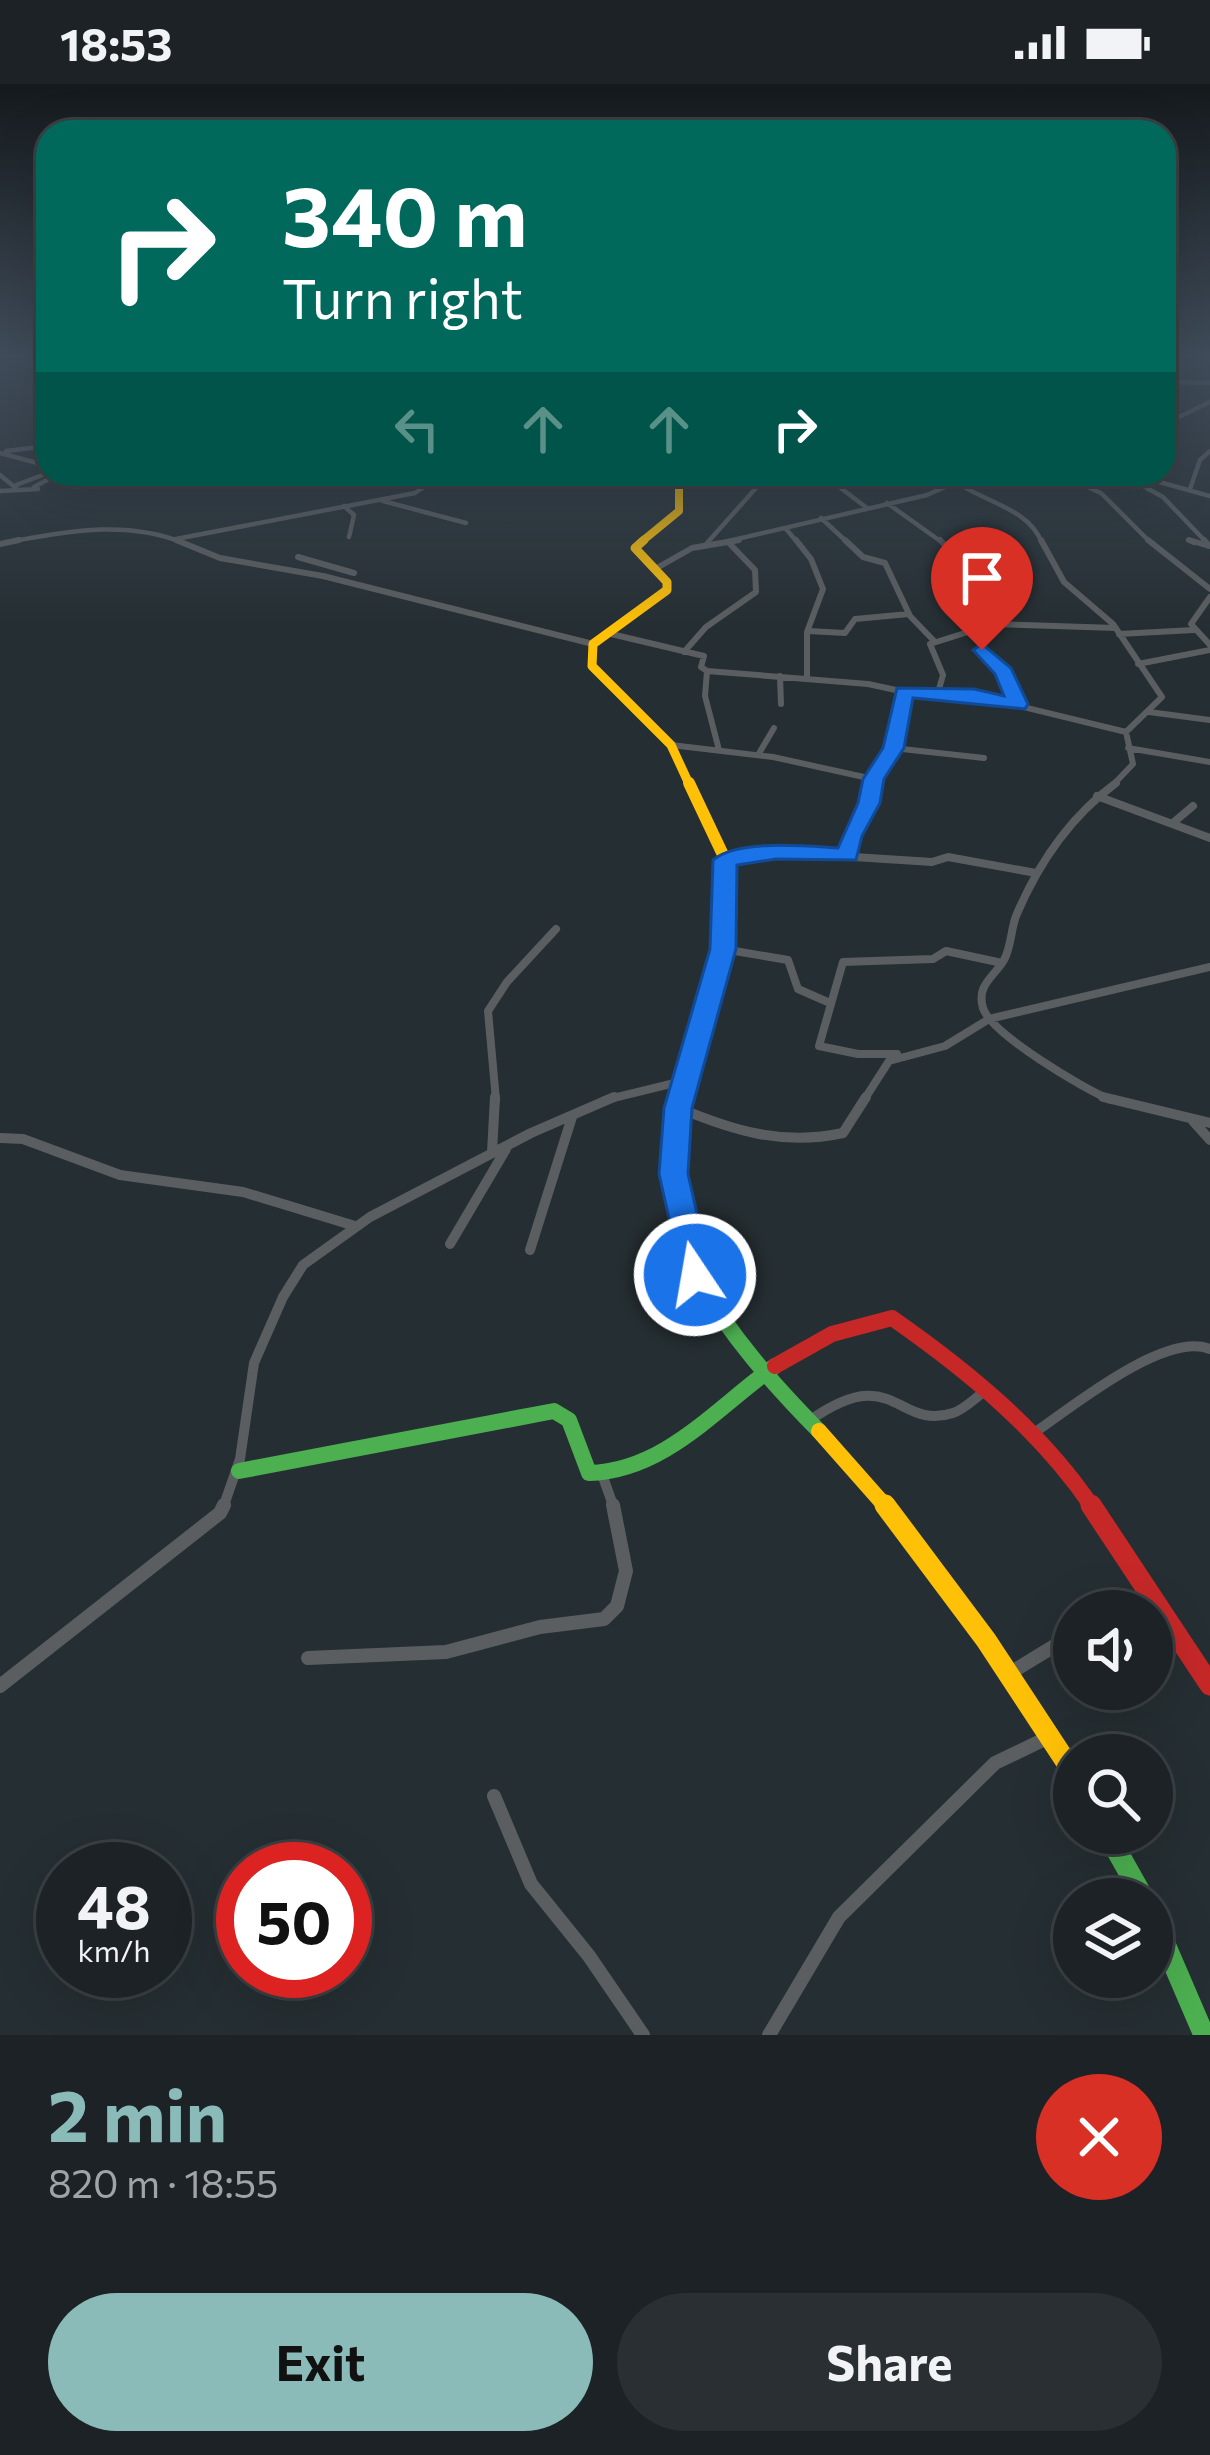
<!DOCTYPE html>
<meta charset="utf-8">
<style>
:root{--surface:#1c2226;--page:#292f32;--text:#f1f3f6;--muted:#a0a4a7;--line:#3a3f43;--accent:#8bbbb9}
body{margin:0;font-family:Commissioner,sans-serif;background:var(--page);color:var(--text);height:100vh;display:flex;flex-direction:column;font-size:45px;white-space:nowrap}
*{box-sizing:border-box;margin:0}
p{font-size:39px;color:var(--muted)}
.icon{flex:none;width:66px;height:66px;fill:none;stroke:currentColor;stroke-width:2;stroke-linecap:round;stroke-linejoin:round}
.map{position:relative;height:1951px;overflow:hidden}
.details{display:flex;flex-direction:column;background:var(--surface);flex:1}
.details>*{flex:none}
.hud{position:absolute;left:36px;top:36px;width:1140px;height:366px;border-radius:36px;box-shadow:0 12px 48px #0002,0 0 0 3px var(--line);background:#00695c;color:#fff;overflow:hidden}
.controls{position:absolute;left:1053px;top:1506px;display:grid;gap:24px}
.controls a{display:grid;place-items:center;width:120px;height:120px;border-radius:50%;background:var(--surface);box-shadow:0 12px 48px #0002,0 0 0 3px var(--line);font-size:60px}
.speed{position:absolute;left:36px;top:1758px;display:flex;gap:24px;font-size:60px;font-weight:700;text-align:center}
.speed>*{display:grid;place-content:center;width:156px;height:156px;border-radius:50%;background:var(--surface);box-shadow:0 12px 48px #0002,0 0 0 3px var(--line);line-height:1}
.speed small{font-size:30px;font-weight:400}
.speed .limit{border:18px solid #d22;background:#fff;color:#111}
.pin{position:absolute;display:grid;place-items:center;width:102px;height:102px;color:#fff;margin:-123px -51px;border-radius:50% 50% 50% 0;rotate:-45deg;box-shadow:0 0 12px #0007}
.pin .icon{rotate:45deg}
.me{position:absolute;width:132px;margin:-66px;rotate:348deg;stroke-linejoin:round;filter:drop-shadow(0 0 9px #0008)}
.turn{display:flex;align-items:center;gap:42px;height:252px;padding:0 48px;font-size:54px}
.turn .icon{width:156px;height:156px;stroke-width:2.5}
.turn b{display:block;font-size:84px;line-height:102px}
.lanes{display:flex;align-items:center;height:114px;padding:0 48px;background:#0003;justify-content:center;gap:60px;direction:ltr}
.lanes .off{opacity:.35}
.round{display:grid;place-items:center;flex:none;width:126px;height:126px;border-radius:63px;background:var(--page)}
.summary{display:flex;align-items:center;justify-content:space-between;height:204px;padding:0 48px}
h1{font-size:72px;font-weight:700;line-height:90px;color:var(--accent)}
.cta{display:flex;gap:24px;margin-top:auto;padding:24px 48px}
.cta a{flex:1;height:138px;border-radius:72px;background:var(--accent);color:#111;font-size:48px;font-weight:700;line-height:138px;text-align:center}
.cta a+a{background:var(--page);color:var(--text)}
.status{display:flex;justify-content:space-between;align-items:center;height:84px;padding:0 60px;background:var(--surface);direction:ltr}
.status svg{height:33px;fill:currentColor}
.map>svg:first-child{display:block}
</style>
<div class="status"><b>18:53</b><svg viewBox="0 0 49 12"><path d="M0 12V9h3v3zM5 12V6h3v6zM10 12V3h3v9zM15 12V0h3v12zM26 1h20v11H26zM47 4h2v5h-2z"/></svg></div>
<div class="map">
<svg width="1210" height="1951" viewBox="0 0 1210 1951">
<rect width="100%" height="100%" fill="#252e32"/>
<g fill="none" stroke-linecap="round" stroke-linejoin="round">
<!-- street-far4 -->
<path stroke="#5b5e60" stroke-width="4.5" d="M 1164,298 L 1210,299
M 1164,340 L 1210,318
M 6,367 L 48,362
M 0,369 L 48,382
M 820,390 L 861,390
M 947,390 C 975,418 1027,420 1042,459
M 1058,390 L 1101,409 L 1151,459
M 1121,390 L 1163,413 L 1207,459
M 0,391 L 16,404
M 1134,391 L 1210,412
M 834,392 L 838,402 L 867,424
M 679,398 L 695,390
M 16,401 L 48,389
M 34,403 L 58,390
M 1190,405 L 1200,376 L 1210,367
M 0,407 L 38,405
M 383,417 L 466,439
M 887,419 L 943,459
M 344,422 L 354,431 L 349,453
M 821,434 L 848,459
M 786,445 L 798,459
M 176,455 L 415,409 L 430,399 L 430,390
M 1188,456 L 1194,459
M 3,459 C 65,448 124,435 184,459
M 707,459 L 756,404 L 780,390
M 720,459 L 927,411 L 954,399"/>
<!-- street-far3 -->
<path stroke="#5b5e60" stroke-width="6" d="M 176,456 L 220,474 L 323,492 L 593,560
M 796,456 L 811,475 L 823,505 L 807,548 L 807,593
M 845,456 L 863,473 L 885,479 L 910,532 L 935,558
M 1041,456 L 1064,498 L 1113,540 L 1162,613 L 1126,648 L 1133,680 L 1112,702
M 1148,456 L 1210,505
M 1189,456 L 1209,462 L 1204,456
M 0,460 L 19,456
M 298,473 L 354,489
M 655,485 L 692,464 L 739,456
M 1210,513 L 1191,540 L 1210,561
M 992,540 L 1116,544
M 808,547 L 845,549 L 855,535 L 909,530
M 607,549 L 704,572 L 701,583 L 707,587 L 868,600 L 919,611 L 974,611 L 1126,648
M 1119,550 L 1194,546
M 982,565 L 1008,594 L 1018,620
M 684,568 L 706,543 L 756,508 L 755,486 L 729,459
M 1138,580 L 1210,566
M 707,587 L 705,612 L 719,666
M 780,592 L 781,620
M 937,612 L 943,591 L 930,560 L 990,541 C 994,512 960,476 940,456
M 1149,628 L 1210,636
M 671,661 L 773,673 L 873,695
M 893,664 L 984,674
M 1128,664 L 1210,678
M 758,671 L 774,644
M 872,702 L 893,664 L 904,608"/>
<!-- street-far2 -->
<path stroke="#5b5e60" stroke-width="8" d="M 1097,712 L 1210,754
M 1174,738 L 1193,722
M 848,771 L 872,699
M 725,775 L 776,768 L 932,778 L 948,773 L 1036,789
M 723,865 L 788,876 L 798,905 L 830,919
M 897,970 L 858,970 L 819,962 L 843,878 L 933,875 L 946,867 L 1002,879
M 496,1016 L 488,927 L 507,898 L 556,845
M 605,1016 L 687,996
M 864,1016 L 889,977 L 945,962 L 989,935 L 1210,883
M 1111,1016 C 1084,1005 991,950 983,924 C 976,901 994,893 1004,876 C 1011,864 1011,845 1016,832 C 1038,780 1071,732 1116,699"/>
<!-- street-far1 -->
<path stroke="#5b5e60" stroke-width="10" d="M 1103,1013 L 1210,1039
M 679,1024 C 734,1047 783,1062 843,1049 L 866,1013
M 1193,1037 L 1210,1056
M 0,1054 L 23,1055 L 120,1091 L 243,1108 L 355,1142
M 492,1068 L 495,1013
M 450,1160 L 506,1065
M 530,1166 L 572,1033
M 809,1337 C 895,1276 896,1347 953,1329 C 965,1325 975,1314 985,1307
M 1034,1349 C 1072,1323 1165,1247 1210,1265
M 603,1393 L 614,1424
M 223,1424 L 240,1375 L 254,1279 L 283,1213 L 303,1181 L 370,1133 L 531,1049 L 614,1013"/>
<!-- street -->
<path stroke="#5b5e60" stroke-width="14" d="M 308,1574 L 446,1568 L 540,1543 L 604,1535 L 617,1522 L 626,1487 L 613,1421
M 1010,1589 L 1074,1550
M 0,1602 L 220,1429 L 224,1421
M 494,1712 L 531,1800 L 589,1872 L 643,1951
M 769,1951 L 839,1833 L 995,1679 L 1047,1654"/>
<!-- fast-far2 -->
<path stroke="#4caf50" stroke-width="12" d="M 680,1016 L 723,865 L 724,826"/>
<!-- fast-far1 -->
<path stroke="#4caf50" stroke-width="16" d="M 681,1013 C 669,1054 677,1158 698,1195 C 730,1252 774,1301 819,1347
M 239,1387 L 554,1327 L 569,1336 L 589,1389 C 665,1387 717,1323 775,1282"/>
<!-- fast -->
<path stroke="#4caf50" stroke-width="21" d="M 1107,1749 L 1144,1815
M 1152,1830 L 1204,1951"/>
<!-- slow-far4 -->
<path stroke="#ffc107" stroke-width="8" d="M 640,459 L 679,427 L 679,390"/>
<!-- slow-far3 -->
<path stroke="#ffc107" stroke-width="9" d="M 644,456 L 635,464 L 667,498 L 667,506 L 593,560 L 592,582 L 671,661 L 690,702"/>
<!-- slow-far2 -->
<path stroke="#ffc107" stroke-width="12" d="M 689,699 L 725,775 L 724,826"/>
<!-- slow-far1 -->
<path stroke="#ffc107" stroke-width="16" d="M 819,1347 L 887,1424"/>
<!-- slow -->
<path stroke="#ffc107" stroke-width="21" d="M 885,1421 L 986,1556 L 1074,1690"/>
<!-- jam-far1 -->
<path stroke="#c62828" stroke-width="16" d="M 775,1282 L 832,1250 L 892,1234 C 968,1287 1041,1347 1093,1424"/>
<!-- jam -->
<path stroke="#c62828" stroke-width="21" d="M 1091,1421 L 1210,1601"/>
</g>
<!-- sky -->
<linearGradient id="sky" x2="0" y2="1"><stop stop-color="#14191c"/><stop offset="0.5" stop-color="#404c5a"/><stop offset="1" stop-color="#404c5a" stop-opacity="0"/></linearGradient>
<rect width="1210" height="544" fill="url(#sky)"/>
<!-- route -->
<path fill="#1a73e8" stroke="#114b97" stroke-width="3" d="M 982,560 L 1011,584 L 1028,620 L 1025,625 L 913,614 L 904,664 L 884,695 L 880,719 L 862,752 L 856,776 L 776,775 L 737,781 L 736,865 L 692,1024 L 688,1090 L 711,1191 L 706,1201 L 695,1205 L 684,1201 L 659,1090 L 664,1024 L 710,865 L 713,776 C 738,755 805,762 838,764 L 858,719 L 863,695 L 883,664 L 897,604 L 974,605 L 1004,612 L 995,590 L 973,566 Z"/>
</svg>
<div class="controls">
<a><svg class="icon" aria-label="sound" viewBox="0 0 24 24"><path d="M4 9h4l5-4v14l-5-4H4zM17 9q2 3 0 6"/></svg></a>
<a><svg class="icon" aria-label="search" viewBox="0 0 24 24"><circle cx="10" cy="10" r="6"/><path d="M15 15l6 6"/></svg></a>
<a><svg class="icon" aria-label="layers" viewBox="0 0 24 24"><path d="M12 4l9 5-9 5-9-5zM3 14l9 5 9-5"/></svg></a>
</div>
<div class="speed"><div>48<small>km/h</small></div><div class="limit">50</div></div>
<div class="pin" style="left:982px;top:566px;background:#d93025"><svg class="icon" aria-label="arrive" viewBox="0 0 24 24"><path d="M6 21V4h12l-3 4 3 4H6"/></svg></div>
<svg class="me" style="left:695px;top:1191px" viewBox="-20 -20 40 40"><circle r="17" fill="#1a73e8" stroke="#fff" stroke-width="3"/><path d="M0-11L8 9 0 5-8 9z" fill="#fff"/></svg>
<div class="hud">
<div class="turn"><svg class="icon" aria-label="right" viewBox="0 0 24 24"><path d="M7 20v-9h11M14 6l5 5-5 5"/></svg><div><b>340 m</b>Turn right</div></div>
<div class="lanes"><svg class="icon off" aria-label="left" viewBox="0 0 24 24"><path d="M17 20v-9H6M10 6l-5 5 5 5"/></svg><svg class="icon off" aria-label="ahead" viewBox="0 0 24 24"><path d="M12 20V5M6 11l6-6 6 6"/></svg><svg class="icon off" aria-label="ahead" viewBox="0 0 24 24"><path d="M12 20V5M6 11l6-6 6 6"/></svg><svg class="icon" aria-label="right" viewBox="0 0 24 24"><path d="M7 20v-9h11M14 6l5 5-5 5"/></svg></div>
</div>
</div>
<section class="details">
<div class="summary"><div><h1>2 min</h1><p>820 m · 18:55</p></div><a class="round" style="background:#d93025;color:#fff"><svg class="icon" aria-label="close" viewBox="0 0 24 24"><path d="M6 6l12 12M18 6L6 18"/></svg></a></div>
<div class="cta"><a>Exit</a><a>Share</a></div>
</section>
